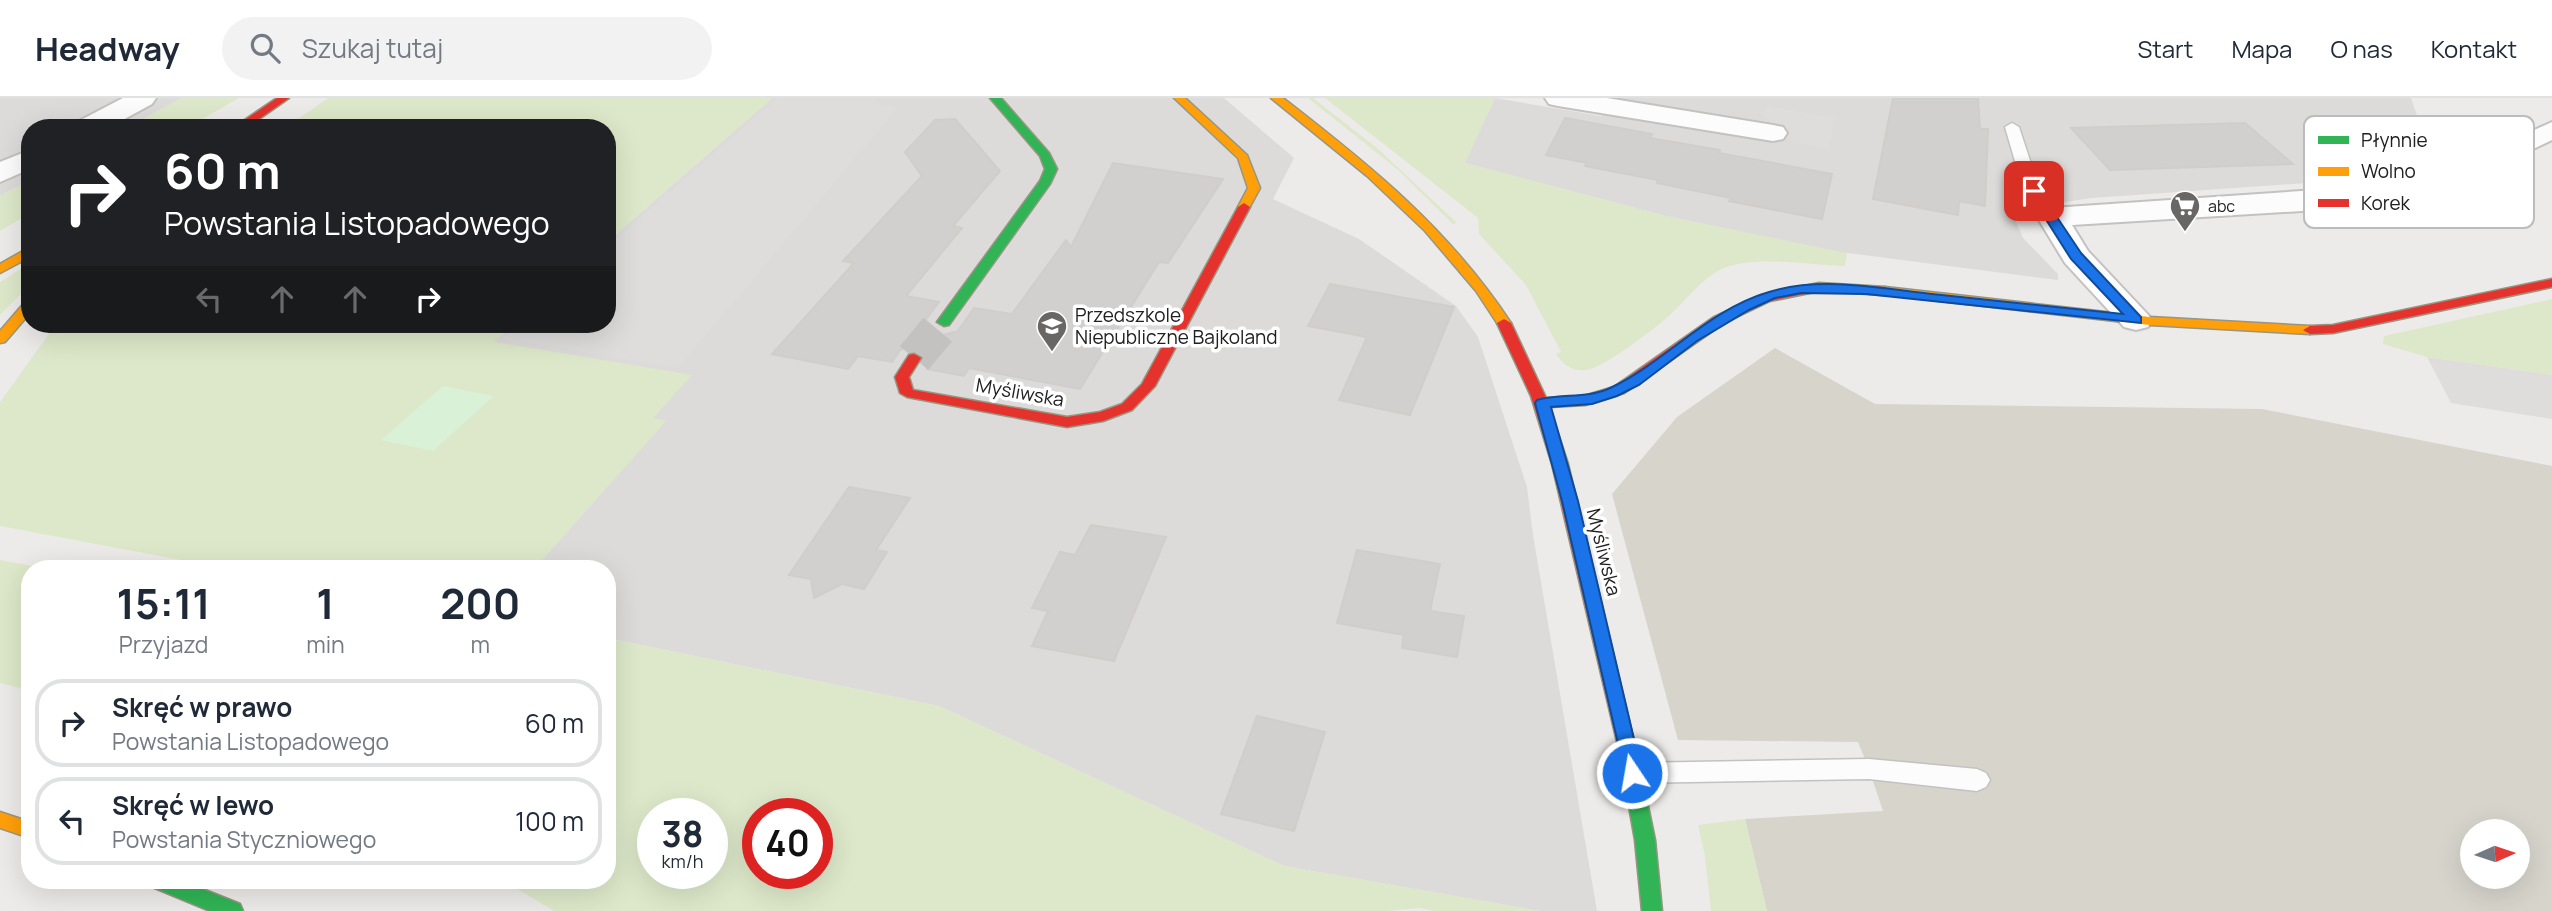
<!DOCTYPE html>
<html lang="pl">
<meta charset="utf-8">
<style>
:root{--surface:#fff;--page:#f2f2f3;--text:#1f2937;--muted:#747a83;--line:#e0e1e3}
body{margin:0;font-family:Manrope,sans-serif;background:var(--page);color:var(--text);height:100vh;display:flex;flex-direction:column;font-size:26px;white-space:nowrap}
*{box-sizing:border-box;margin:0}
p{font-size:23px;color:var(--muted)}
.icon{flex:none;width:38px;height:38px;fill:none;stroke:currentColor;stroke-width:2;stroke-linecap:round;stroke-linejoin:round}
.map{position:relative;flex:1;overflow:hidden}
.details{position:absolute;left:21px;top:462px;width:595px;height:329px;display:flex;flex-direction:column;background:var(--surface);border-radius:28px;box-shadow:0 7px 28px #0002}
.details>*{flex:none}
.top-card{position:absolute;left:21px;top:21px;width:595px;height:214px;border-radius:28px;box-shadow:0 7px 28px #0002;background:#202124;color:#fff;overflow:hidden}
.needle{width:46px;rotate:87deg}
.fabs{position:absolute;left:2460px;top:721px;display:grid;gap:14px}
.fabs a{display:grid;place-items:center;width:70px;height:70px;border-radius:50%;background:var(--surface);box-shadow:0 7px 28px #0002;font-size:35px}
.speed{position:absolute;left:637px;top:700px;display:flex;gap:14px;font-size:35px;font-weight:700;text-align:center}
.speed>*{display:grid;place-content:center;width:91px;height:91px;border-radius:50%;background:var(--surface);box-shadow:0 7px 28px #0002;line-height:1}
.speed small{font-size:18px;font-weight:400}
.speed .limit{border:10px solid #d22;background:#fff;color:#111}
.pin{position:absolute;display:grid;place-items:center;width:60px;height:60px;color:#fff;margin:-30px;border-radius:14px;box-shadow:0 4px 10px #0006}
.me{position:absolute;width:77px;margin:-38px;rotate:348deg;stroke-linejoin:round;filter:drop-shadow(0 0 5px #0008)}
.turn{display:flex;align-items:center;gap:24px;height:147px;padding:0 28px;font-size:32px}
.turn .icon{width:91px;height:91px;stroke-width:2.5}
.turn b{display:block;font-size:49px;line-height:60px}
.lanes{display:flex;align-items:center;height:66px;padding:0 28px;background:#0003;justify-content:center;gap:35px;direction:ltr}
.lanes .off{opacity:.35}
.eta{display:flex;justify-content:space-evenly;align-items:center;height:119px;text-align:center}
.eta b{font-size:42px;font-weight:700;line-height:49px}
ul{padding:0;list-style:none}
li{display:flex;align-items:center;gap:21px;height:88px;margin:0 14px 10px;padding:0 14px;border:4px solid var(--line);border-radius:28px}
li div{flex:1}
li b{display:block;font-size:26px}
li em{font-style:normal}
header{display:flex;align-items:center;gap:42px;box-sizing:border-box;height:98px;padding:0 35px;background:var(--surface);border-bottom:2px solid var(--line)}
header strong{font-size:33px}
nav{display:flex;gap:38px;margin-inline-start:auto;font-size:24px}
.search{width:490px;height:63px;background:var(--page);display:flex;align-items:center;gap:18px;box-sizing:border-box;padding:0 24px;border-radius:38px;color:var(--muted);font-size:26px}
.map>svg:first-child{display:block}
</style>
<header>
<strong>Headway</strong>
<div class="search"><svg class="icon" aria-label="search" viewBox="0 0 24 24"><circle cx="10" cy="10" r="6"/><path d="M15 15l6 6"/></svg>Szukaj tutaj</div>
<nav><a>Start</a><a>Mapa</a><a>O nas</a><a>Kontakt</a></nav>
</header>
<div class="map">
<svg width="2552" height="813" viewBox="0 0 2552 813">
<rect width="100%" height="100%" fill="#edebe9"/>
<!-- residential -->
<path fill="#dcdbda" d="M 0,0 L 182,0 L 127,30 L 30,30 L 30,82 L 0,98 Z
M 772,0 L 1224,0 L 1294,60 L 1273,101 L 1359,141 L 1456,208 L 1478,239 L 1527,389 L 1533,437 L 1597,813 L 1540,813 L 1284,768 L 939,608 L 607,540 L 607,471 L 534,471 L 665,323 L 652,321 L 493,244 L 515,226 L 607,226 L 607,144 Z
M 1495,0 L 1601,18 L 1612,0 L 2411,0 L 2431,58 L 2421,65 L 2336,83 L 2092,100 L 2011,112 L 2023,140 L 2058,176 L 2058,182 L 1832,153 L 1666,118 L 1464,65 Z"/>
<!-- construction -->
<path fill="#d6d4cb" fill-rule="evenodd" d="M 1775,250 L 1875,306 L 2262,311 L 2552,368 L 2552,813 L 1767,813 L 1745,721 L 1883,713 L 1869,671 L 1858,644 L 1678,642 L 1612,396 L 1677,319 ZM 2473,733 L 2518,733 L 2518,779 L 2473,779 Z"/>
<!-- grass -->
<path fill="#dde8ca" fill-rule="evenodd" d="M 182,0 L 239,0 L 187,30 L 127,30 Z
M 328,0 L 772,0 L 607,144 L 607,30 L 285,30 Z
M 1308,0 L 1313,0 L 1377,50 L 1457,125 L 1453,126 L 1397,71 Z
M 1325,0 L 1495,0 L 1465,65 L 1666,118 L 1847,155 L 1845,168 C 1810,167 1748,156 1718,173 C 1700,183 1686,202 1671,216 C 1656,230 1605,269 1587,272 C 1573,274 1563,267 1556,256 L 1561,254 L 1526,187 L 1479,136 L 1478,120 Z
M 30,82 L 30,115 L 0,133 L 0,98 Z
M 30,165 L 30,187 L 0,217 L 0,184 Z
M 2552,201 L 2552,277 L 2427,259 L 2383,246 L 2384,238 Z
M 56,226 L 515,226 L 494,244 L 692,277 L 653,320 L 666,323 L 534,471 L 229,471 L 0,428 L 0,304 Z
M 0,462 L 49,471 L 30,471 L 30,593 L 0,585 Z
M 607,540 L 939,608 L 1284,768 L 1540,813 L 1435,813 L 1420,810 L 1387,813 L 554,813 L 502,782 L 607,782 ZM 653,716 L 712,716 L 712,775 L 653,775 ZM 758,716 L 817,716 L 817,775 L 758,775 Z
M 1745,721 L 1767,813 L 1711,813 L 1705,758 L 1698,727 Z"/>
<!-- park -->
<path fill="#d9f1d6" d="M 443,288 L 494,298 L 433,353 L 381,342 Z"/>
<!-- parking -->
<path fill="#dedddc" d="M 778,0 L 878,0 L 873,6 L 898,9 L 678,270 L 502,240 L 518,226 L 607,226 L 607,148 Z
M 1767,8 L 1835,20 L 1829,51 L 1792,44 L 1763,17 Z
M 2427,259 L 2552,277 L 2552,321 L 2451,305 Z"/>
<!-- building -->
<path fill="#d2d0ce" stroke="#d0cdca" stroke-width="2" d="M 1893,0 L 1978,0 L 1980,31 L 1988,31 L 1985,108 L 1959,103 L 1958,117 L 1873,101 Z
M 1565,20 L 1652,36 L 1650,40 L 1720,52 L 1719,55 L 1832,76 L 1822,121 L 1729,103 L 1731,100 L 1657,85 L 1658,82 L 1585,68 L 1587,65 L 1546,57 Z
M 955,21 L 1000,73 L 953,128 L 962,130 L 906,198 L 939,204 L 924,224 L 931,234 L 943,237 L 958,233 L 974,210 L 1012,216 L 1066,142 L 1071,149 L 1113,65 L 1223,81 L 1168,165 L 1159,164 L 1080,291 L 969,270 L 964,278 L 927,271 L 933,258 L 927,250 L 915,247 L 900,252 L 892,264 L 858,258 L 848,271 L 772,256 L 854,165 L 843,163 L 922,78 L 905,54 L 935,22 Z
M 2245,25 L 2293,66 L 2110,72 L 2071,30 Z
M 1330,186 L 1454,209 L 1410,317 L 1339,302 L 1367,239 L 1308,228 Z
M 849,389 L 910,400 L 876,452 L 887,454 L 864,491 L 842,486 L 814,500 L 811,481 L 789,477 Z
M 1091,427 L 1166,439 L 1114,563 L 1032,548 L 1048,513 L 1032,510 L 1060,454 L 1075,457 Z
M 1357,452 L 1440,466 L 1430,513 L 1464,518 L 1457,559 L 1402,550 L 1404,537 L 1337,525 Z
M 1257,618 L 1325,634 L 1294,733 L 1221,716 Z"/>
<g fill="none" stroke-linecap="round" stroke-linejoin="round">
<!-- secondary-tunnel -->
<path stroke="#c4c2c1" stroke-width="37" stroke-dasharray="37 18" stroke-linecap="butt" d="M 914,260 L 944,224"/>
<!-- lane casing -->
<g stroke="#c3c2c1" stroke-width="3">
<path id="lane" d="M 2012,25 L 2019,29 L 2038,87 L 2060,119 L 2058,122 L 2046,122 L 2022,87 L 2005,29 Z
M 1869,661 L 1977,671 L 1986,675 L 1990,682 L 1986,689 L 1977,693 L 1869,681 L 1632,685 L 1623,682 L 1619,675 L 1623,668 L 1632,665 Z"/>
</g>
<!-- street casing -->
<g stroke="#c3c2c1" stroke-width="4">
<path id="street" d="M 123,0 L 156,0 L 152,6 L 108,30 L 74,30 L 77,24 Z
M 1545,0 L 1607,0 L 1773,27 L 1783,29 L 1787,35 L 1783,41 L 1773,43 L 1558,8 L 1549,6 Z
M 2552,24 L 2552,42 L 2476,79 L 2378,106 L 2351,110 L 2072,127 L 2088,153 L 2153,222 L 2148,229 L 2136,232 L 2124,229 L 2065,165 L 2037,119 L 2041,113 L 2052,110 L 2376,88 L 2456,67 Z
M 30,52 L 30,71 L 0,84 L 0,64 Z"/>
</g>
<!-- fast casing -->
<g stroke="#979682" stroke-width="3">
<path id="fast" d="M 990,0 L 1001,0 L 1049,55 L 1057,71 L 1050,86 L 949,227 L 944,228 L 937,224 L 1040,83 L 1045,71 L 1040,58 Z
M 1631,661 L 1638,664 L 1640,669 L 1655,742 L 1662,813 L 1642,813 L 1635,742 L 1622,669 L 1624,664 Z
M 147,782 L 180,782 L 240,806 L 243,813 L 210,813 L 150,788 Z"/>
</g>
<!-- slow casing -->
<g stroke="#979682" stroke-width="3">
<path id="slow" d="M 1174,0 L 1185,0 L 1247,57 L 1260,90 L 1248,112 L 1244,113 L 1238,109 L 1248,90 L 1238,60 Z
M 1271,0 L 1283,0 C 1372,69 1448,130 1511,225 L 1509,228 L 1499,228 L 1476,193 L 1425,133 L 1367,78 Z
M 30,149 L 30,159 L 0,175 L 0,166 Z
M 1885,189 L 2150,219 L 2310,228 L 2317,232 L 2310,236 L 2150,227 L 1880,196 L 1880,190 Z
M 30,203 L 30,215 L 5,244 L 0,245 L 0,233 L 25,204 Z
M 0,714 L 30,724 L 30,740 L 0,730 Z"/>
</g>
<!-- jam casing -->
<g stroke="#979682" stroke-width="3">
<path id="jam" d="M 277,0 L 289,0 L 246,30 L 233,30 Z
M 1244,105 L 1250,109 L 1155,288 L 1132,312 L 1103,323 L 1067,329 L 907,299 L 900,295 L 895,279 L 909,257 L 914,256 L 921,260 L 909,279 L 913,292 L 1067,319 L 1100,314 L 1122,306 L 1142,286 L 1238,109 Z
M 2552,181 L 2552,189 L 2333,235 L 2310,236 L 2303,232 L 2310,228 L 2333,227 Z
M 1819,185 L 1885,189 L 1892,193 L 1885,197 L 1819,193 L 1770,203 L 1724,225 L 1624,295 L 1585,307 L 1549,309 L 1568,366 L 1640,669 L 1638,674 L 1631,677 L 1624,674 L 1552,366 L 1531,298 L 1497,225 L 1504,221 L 1511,225 L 1546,300 L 1584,298 L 1614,289 L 1714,219 L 1761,197 Z"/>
</g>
<!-- lane -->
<use href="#lane" fill="#fcfcfc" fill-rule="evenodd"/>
<!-- street -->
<use href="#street" fill="#fcfcfc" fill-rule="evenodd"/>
<!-- fast -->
<use href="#fast" fill="#30b455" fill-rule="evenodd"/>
<!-- slow -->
<use href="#slow" fill="#ff9f0a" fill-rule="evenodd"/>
<!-- jam -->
<use href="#jam" fill="#e5322d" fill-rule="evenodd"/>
</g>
<!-- route -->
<path fill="#1a73e8" stroke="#114b97" stroke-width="2" d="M 2034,90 L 2038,91 L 2081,155 L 2141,219 L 2141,225 L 1866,196 L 1801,195 L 1775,200 L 1749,212 L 1697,243 L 1639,287 L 1617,298 L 1592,306 L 1551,309 L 1578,403 L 1642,675 L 1639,680 L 1632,683 L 1626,680 L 1562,403 L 1535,305 L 1537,302 C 1561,295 1587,301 1610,290 C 1666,264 1707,212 1769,194 C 1820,178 1880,190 1932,196 C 1996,203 2060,210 2123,216 L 2071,161 L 2028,93 Z"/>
<!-- icons -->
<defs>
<g id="supermarket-pin" transform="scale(1.575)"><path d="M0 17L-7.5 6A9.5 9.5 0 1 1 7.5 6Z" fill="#686766" stroke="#fff"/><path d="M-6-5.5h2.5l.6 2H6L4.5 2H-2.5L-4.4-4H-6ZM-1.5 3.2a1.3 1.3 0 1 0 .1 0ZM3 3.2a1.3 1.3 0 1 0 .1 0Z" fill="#fff"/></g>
<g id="school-pin" transform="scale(1.575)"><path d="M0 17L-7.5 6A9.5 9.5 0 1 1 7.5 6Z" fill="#686766" stroke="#fff"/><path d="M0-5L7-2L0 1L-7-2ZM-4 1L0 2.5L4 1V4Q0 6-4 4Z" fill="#fff"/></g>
</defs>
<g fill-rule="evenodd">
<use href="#supermarket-pin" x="2185" y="108"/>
<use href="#school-pin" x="1052" y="228"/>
</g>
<g text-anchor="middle" stroke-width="7" stroke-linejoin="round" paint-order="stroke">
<!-- far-poi labels -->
<g font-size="16" fill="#202020" stroke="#fff" text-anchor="start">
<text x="2208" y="114">abc</text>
</g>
<!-- poi labels -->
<g font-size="19" fill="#202020" stroke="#fff" text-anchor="start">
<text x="1075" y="224">Przedszkole<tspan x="1075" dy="22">Niepubliczne Bajkoland</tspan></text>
</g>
<!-- street labels -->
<g font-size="19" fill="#202020" stroke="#fff">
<text transform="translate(1020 294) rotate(10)" y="7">Myśliwska</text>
<text transform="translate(1604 454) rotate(76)" y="7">Myśliwska</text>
</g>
</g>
<!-- legend -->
<rect x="2304" y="18" width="230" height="112" rx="10" fill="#fff" stroke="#bcbcbc" stroke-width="2"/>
<rect x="2318" y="38" width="31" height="8" fill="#30b455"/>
<rect x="2318" y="69" width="31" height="9" fill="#ff9f0a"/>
<rect x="2318" y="101" width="31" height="8" fill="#e5322d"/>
<g font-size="19" fill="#202020">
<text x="2361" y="49">Płynnie</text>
<text x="2361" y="80">Wolno</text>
<text x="2361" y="112">Korek</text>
</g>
</svg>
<div class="fabs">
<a><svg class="needle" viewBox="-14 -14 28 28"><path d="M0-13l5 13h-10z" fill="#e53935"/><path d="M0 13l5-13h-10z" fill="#747a83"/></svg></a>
</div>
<div class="speed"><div>38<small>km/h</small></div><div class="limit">40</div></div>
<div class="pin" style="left:2034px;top:93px;background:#d93025"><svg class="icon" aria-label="arrive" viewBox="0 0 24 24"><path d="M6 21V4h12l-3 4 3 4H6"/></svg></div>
<svg class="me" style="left:1632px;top:675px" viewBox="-20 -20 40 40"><circle r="17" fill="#1a73e8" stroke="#fff" stroke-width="3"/><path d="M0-11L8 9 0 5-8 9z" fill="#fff"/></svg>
<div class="top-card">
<div class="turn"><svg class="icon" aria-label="right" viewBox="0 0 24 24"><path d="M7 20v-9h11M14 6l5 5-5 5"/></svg><div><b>60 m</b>Powstania Listopadowego</div></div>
<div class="lanes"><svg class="icon off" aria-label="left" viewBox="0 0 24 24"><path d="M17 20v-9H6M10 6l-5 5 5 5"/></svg><svg class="icon off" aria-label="ahead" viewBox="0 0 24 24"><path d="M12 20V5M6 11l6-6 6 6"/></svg><svg class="icon off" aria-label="ahead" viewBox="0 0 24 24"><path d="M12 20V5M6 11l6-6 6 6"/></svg><svg class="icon" aria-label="right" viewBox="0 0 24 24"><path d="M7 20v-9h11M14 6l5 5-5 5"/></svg></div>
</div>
<section class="details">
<div class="eta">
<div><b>15:11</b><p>Przyjazd</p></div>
<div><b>1</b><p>min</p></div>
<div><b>200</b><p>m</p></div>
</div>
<ul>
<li><svg class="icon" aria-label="right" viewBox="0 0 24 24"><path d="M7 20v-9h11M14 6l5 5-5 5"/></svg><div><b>Skręć w prawo</b><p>Powstania Listopadowego</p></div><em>60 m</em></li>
<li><svg class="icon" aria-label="left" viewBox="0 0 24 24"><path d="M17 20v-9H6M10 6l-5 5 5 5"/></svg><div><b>Skręć w lewo</b><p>Powstania Styczniowego</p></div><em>100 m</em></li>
</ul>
</section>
</div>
